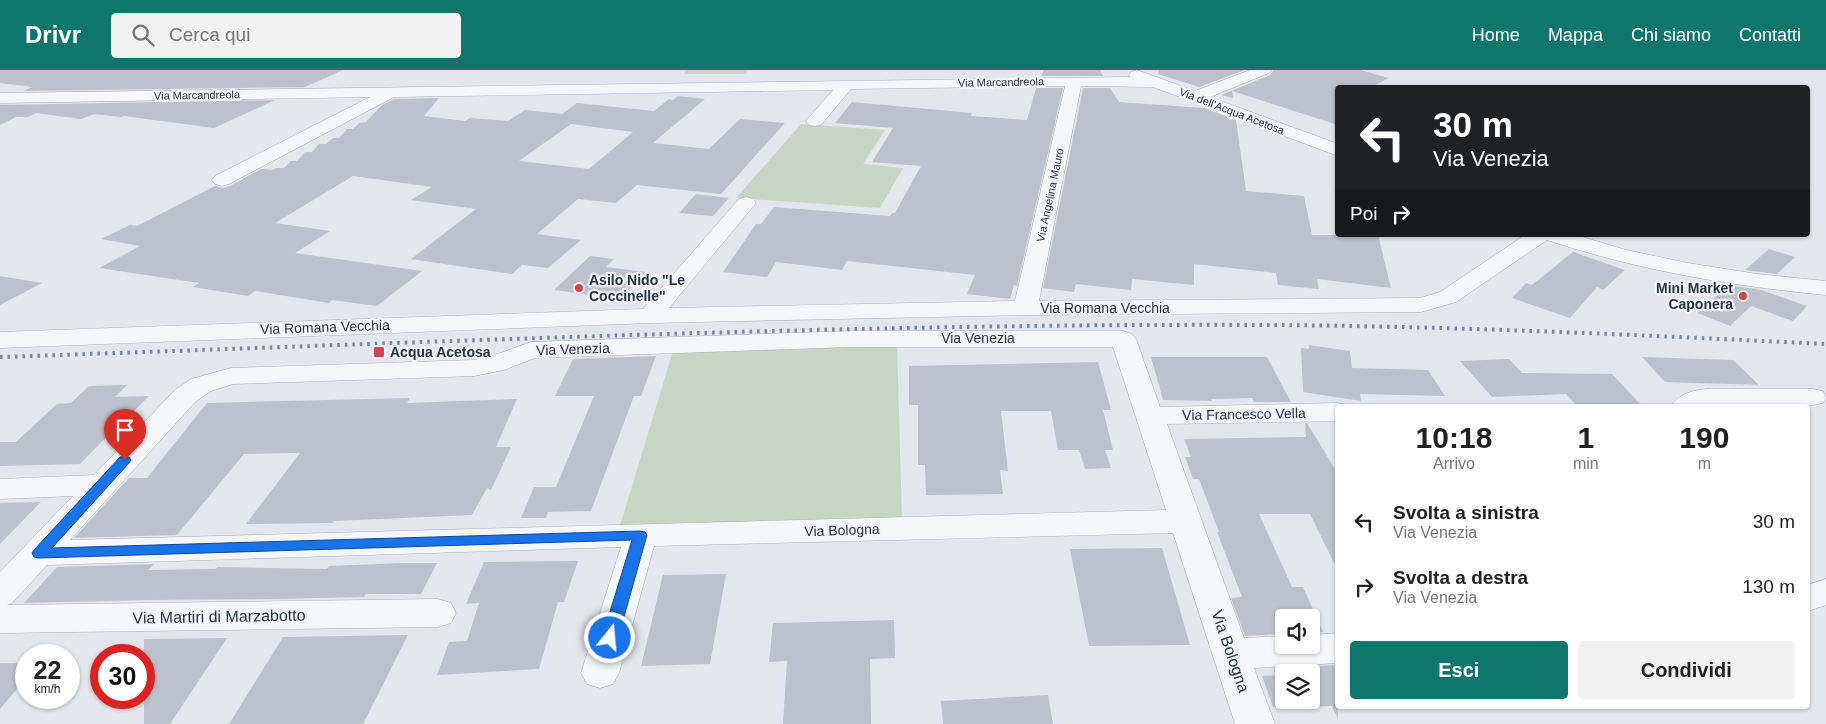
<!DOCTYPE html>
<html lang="it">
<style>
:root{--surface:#fff;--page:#f2f2f2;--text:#222;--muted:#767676;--accent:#0f766e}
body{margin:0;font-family:Helvetica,sans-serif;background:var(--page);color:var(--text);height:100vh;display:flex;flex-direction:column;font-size:19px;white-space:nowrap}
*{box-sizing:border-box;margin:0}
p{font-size:16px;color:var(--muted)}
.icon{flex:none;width:28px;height:28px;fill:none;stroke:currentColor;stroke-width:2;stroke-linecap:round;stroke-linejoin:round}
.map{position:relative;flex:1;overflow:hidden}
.panel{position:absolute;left:1335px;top:334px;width:475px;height:305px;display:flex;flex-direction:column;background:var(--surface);border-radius:5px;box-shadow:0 1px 4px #0004}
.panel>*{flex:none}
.hud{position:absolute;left:1335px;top:15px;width:475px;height:152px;border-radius:5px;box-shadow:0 1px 4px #0004;background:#202124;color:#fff;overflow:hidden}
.tools{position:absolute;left:1275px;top:539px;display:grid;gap:10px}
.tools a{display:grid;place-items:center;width:45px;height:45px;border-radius:5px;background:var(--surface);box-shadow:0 1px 4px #0004;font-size:25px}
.speed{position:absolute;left:15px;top:574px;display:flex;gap:10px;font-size:25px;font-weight:700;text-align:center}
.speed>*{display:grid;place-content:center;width:65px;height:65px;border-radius:50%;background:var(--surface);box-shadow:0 1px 4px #0004;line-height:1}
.speed small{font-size:12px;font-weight:400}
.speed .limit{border:8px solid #d22;background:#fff;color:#111}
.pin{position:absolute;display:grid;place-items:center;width:42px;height:42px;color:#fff;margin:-51px -21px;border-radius:50% 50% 50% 0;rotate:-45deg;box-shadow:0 0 5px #0007}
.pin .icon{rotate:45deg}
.me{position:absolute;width:55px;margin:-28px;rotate:17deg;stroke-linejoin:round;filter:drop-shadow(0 0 4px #0008)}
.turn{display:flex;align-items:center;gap:18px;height:105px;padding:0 15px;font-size:22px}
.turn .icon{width:65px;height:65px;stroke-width:2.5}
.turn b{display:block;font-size:35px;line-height:42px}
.then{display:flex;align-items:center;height:48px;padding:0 15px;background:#0003;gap:10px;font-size:19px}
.eta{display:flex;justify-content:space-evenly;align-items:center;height:85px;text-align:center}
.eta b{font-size:30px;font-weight:600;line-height:35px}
.action{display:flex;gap:10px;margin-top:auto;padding:10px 15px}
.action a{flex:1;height:58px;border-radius:5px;background:var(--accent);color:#fff;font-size:20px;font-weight:600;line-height:58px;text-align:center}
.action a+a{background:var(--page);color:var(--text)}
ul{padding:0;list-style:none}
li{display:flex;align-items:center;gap:15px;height:65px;padding:0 15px}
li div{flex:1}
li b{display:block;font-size:19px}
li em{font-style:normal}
header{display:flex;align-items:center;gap:30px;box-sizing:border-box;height:70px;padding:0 25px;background:var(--accent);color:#fff}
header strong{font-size:24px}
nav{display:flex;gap:28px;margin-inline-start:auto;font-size:18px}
.search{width:350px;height:45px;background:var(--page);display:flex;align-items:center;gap:12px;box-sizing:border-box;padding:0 18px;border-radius:5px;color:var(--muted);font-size:19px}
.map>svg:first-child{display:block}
</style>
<header>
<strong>Drivr</strong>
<div class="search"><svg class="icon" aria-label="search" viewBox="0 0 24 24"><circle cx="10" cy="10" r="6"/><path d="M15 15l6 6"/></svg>Cerca qui</div>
<nav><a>Home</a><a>Mappa</a><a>Chi siamo</a><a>Contatti</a></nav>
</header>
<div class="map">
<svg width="1826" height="654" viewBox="0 0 1826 654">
<rect width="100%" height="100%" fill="#e3e6ec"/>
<!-- green -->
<path fill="#c7d6c3" d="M 686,0 L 747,0 L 746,4 L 684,4 Z
M 801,54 L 885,60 L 863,94 L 903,98 L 880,138 L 736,128 Z
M 897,275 L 902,448 L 619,459 L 673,281 Z"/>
<!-- building -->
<path fill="#bdc1cc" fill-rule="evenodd" d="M 0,0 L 343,0 L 305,17 L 23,21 L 33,17 L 0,13 Z
M 1044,0 L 1100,0 L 1103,6 L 1041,6 Z
M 1159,0 L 1245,0 L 1199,17 L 1158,4 Z
M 1274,0 L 1360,0 L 1389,8 L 1369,18 L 1338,18 L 1338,55 L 1232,21 L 1233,28 L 1221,25 L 1270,5 Z
M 1036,18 L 1063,18 L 1017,216 L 1014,215 L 1010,229 L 967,224 L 975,205 L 847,191 L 842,200 L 776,192 L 767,207 L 723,202 L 756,154 L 761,154 L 774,137 L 890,146 L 892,143 L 895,143 L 921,96 L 872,92 L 893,58 L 835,53 L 852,32 L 972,43 L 971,46 L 1027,50 Z
M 1083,18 L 1110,18 L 1119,32 L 1204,38 L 1236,50 L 1246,121 L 1304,126 L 1312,165 L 1378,165 L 1391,218 L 1317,209 L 1319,219 L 1278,215 L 1276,203 L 1194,194 L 1194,215 L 1132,209 L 1131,220 L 1076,214 L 1074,222 L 1043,218 Z
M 678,26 L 705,29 L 653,73 L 709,79 L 740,49 L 785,53 L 721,124 L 637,115 L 616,133 L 578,129 L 537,164 L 581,170 L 548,198 L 522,195 L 512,204 L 411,189 L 476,139 L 411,130 L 432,117 L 353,106 L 275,153 L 330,161 L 295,183 L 422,201 L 377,236 L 332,230 L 329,233 L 255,221 L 248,226 L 193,217 L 199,213 L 99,198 L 140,176 L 101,169 L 130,155 L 137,156 L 215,116 L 223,118 L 230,116 L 261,99 L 273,100 L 276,98 L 284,98 L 291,91 L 297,91 L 305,82 L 312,82 L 319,74 L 326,74 L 333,68 L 339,68 L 347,59 L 353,59 L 359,53 L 366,52 L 382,35 L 394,29 L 439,28 L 424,46 L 465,51 L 470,48 L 508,51 L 525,40 L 562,44 L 577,33 L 654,41 L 669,29 L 673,30 ZM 571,54 L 633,62 L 589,99 L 519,91 Z
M 275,30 L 214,58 L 124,46 L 121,47 L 94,44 L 81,49 L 36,43 L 28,47 L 16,47 L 0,55 L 0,35 Z
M 696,124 L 729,128 L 713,146 L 679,143 Z
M 1769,179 L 1795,187 L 1777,204 L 1745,200 Z
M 1573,182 L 1625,200 L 1603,220 L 1597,217 L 1570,248 L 1512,228 L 1526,213 L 1532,215 Z
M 590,186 L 614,189 L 606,197 L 646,202 L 620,229 L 554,220 Z
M 0,206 L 42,213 L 0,235 Z
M 1722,214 L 1761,220 L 1807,236 L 1793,251 L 1751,236 L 1730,256 L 1697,243 L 1719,224 Z
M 1309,275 L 1350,281 L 1352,298 L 1428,300 L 1445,326 L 1360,324 L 1361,331 L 1303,322 L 1301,278 L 1309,279 Z
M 656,286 L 641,326 L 634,326 L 591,441 L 548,442 L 546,448 L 521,448 L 534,417 L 556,417 L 594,326 L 555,326 L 573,289 Z
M 1151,287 L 1267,287 L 1291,332 L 1254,332 L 1252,328 L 1211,329 L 1212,331 L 1163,330 Z
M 1642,287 L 1733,290 L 1759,315 L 1665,312 Z
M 1509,289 L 1522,303 L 1612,304 L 1642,336 L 1576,335 L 1566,324 L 1492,327 L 1460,291 Z
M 1098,292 L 1111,340 L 1103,340 L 1113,380 L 1105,380 L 1111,398 L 1085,399 L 1079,380 L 1058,380 L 1051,341 L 1001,341 L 1008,401 L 1000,400 L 1003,424 L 926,425 L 925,395 L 918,395 L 918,335 L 909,335 L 909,296 Z
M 127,315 L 115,327 L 149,326 L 126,349 L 123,350 L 80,394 L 0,396 L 0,372 L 16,372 L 57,334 L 71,333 L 89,316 Z
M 410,328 L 407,333 L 517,329 L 496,377 L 511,377 L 491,420 L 487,418 L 472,445 L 334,451 L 332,453 L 246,454 L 300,383 L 244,384 L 177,465 L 74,468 L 129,408 L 147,408 L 207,333 Z
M 1305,353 L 1307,353 L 1338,404 L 1338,501 L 1310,444 L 1259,444 L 1292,517 L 1303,517 L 1323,562 L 1311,563 L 1311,548 L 1284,548 L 1284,564 L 1245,566 L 1231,528 L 1242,527 L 1217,462 L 1219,462 L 1199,409 L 1193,409 L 1185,387 L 1191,387 L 1184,369 L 1306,367 Z
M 41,432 L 0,474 L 0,433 Z
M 1162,478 L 1190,575 L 1089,576 L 1070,479 Z
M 578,491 L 564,532 L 558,532 L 539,599 L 437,605 L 449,572 L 467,571 L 479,533 L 466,534 L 484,492 Z
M 402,493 L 437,493 L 421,524 L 366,524 L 364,527 L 272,529 L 147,530 L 24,533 L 57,497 L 154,494 L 148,500 L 216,499 L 217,497 L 327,499 L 329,496 Z
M 726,504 L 710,594 L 641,596 L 663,505 Z
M 894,550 L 895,588 L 870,589 L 871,654 L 783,654 L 787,591 L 769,592 L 773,553 Z
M 408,565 L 363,654 L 229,654 L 283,567 Z
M 227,568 L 170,654 L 144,654 L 144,569 Z
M 0,593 L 26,593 L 26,608 L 0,639 Z
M 1338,595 L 1338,649 L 1332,636 L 1273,637 L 1262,606 L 1284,605 L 1284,630 L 1311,630 L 1311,605 L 1318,605 L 1315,596 Z
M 1048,625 L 1053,654 L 943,654 L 941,631 Z"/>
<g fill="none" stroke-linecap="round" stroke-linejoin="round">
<!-- street casing -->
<g stroke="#a7acb7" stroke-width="1">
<path id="street" d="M 1137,0 L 1195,21 L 1250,0 L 1272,0 L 1269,3 L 1210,27 L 1338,74 L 1338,86 L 1153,17 L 1081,16 L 1039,231 L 1420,228 L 1440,222 L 1525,165 L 1576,165 L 1626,180 L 1688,193 L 1757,204 L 1826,211 L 1826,225 C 1730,216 1638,200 1547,170 L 1456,232 L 1421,242 L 1025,245 L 650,253 L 0,278 L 0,262 L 643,239 L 739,129 L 746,127 L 753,129 L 756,133 L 669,238 L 1015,231 L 1065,16 L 851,19 L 821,55 L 815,56 L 809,55 L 806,51 L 833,20 L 394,27 L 229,114 L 222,116 L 215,114 L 212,110 L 215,106 L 370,27 L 0,33 L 0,23 L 1130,7 L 1129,5 L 1131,2 Z
M 852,261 L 1123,261 L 1132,264 L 1136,269 L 1160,337 L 1338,333 L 1348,336 L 1338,336 L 1338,351 L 1167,354 L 1244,568 L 1284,566 L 1284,575 L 1311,575 L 1311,565 L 1338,563 L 1338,593 L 1254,598 L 1275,654 L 1235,654 L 1173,463 L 654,476 L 619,603 L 613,614 L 600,618 L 587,614 L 581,603 L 621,477 L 47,495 L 12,533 L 7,535 L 438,529 L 451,533 L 456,543 L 451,553 L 438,557 L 0,563 L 0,502 L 73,426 L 0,429 L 0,409 L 94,405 L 175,320 L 191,309 L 231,298 L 474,290 L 489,287 L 531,272 ZM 852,277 L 1113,277 L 1166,440 L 70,470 L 195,332 L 211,321 L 233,314 L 474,306 L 504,300 L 535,288 Z
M 1708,319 L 1813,319 L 1823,321 L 1826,328 L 1823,333 L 1813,335 L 1671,336 C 1680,323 1693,320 1708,319 Z
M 1826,509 L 1826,535 L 1808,541 L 1808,515 Z"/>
</g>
<!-- street -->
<use href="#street" fill="#f6f7fa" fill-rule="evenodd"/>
<!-- rail -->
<path stroke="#7b8496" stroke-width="4" stroke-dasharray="2.5 5" stroke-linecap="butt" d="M 0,287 C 422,273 844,253 1266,255 C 1453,256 1640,265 1826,274"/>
</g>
<!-- route -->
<path fill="#1a73e8" stroke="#114b97" d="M 125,386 L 129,387 L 131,390 L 129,393 L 52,478 L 640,461 L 645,462 L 647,465 L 618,568 L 615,572 L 610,574 L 605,572 L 602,568 L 632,470 L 39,488 L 34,487 L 32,483 L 34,480 L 120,387 Z"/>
<!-- markers -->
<g fill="#d7424f" stroke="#f3f5f9" stroke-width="2">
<circle cx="579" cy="218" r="5"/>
<circle cx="1743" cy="226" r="5"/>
<rect x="373" y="276" width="12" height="12" rx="2.5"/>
</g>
<g text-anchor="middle" stroke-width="4.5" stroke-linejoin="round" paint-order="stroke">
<!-- far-street labels -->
<g font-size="11" fill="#293245" stroke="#f3f5f9">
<text transform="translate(1001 12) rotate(-1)" y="4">Via Marcandreola</text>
<text transform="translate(197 25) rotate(-1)" y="4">Via Marcandreola</text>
<text transform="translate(1232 41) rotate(21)" y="4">Via dell'Acqua Acetosa</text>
<text transform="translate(1050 125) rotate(-78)" y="4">Via Angelina Mauro</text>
</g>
<!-- poi labels -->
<g font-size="14" font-weight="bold" fill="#293245" stroke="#f3f5f9" text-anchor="start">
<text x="589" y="215">Asilo Nido "Le<tspan x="589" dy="16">Coccinelle"</tspan></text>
<text x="1733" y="223" text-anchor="end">Mini Market<tspan x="1733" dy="16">Caponera</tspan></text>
<text x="390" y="287">Acqua Acetosa</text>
</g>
<!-- street labels -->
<g font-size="14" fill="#293245" stroke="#f3f5f9">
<text x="1105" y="243">Via Romana Vecchia</text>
<text transform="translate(325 257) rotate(-2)" y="5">Via Romana Vecchia</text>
<text x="978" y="273">Via Venezia</text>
<text transform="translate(573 279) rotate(-2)" y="5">Via Venezia</text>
<text transform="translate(1244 344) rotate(-1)" y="5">Via Francesco Vella</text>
<text transform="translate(842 460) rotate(-2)" y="5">Via Bologna</text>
</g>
<!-- near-street labels -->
<g font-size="16" fill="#293245" stroke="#f3f5f9">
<text transform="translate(219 546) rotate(-1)" y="6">Via Martiri di Marzabotto</text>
<text transform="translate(1231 581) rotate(71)" y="6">Via Bologna</text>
</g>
</g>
</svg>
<div class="tools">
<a><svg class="icon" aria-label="sound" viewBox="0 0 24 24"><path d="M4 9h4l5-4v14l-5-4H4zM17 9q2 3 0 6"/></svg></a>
<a><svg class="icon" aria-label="layers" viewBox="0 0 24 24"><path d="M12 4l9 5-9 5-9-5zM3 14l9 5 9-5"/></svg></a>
</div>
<div class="speed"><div>22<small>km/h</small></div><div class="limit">30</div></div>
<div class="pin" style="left:125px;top:390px;background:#d93025"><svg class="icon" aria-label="arrive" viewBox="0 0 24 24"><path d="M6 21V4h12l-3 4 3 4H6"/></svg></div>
<svg class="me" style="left:610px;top:568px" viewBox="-20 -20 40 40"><circle r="17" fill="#1a73e8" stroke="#fff" stroke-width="3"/><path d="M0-11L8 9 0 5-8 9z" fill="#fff"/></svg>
<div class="hud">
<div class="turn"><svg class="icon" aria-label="left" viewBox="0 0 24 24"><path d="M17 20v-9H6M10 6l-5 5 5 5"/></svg><div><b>30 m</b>Via Venezia</div></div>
<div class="then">Poi<svg class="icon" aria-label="right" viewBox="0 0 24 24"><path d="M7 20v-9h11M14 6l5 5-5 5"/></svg></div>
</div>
<section class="panel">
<div class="eta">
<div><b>10:18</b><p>Arrivo</p></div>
<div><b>1</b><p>min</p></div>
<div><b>190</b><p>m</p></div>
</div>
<ul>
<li><svg class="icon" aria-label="left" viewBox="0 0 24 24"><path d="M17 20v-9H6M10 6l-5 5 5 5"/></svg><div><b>Svolta a sinistra</b><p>Via Venezia</p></div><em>30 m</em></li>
<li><svg class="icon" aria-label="right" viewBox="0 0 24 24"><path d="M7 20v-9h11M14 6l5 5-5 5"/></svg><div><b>Svolta a destra</b><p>Via Venezia</p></div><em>130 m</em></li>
</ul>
<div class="action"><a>Esci</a><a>Condividi</a></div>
</section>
</div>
